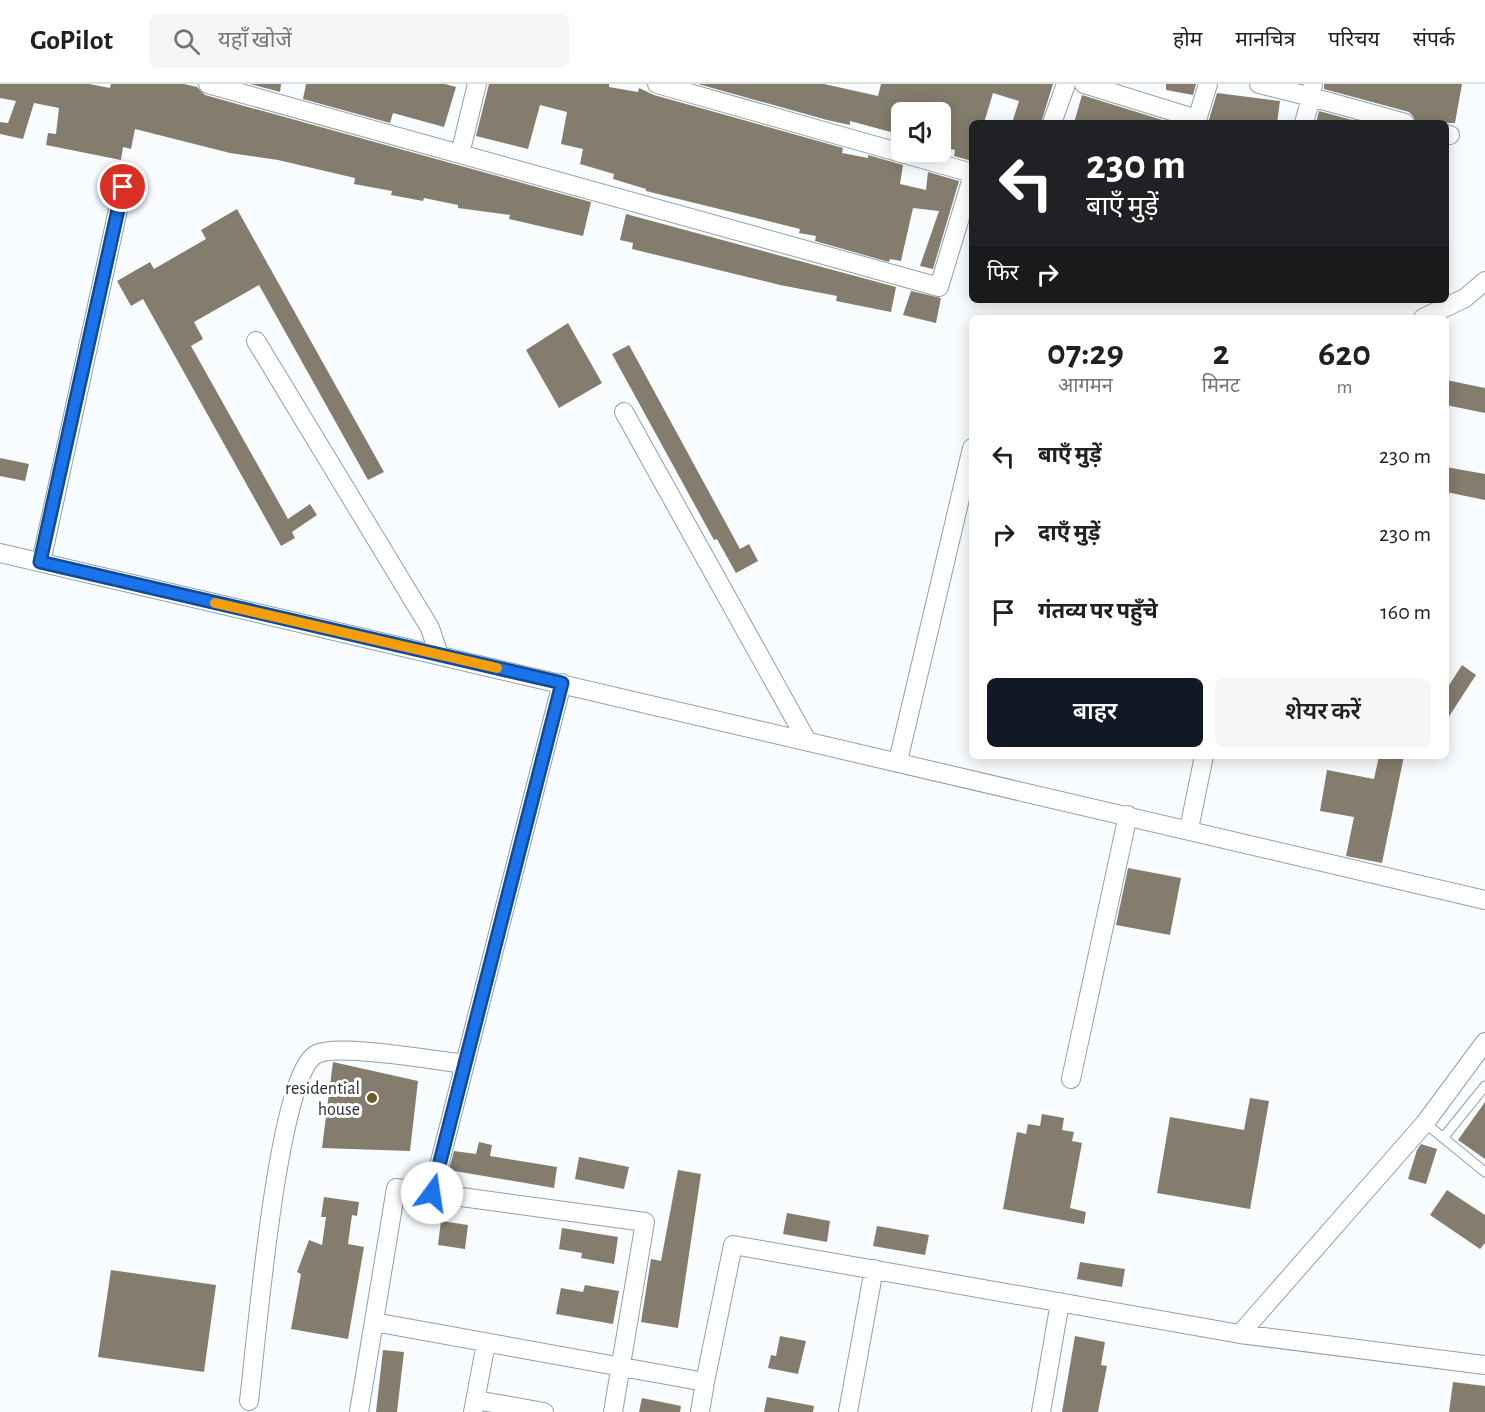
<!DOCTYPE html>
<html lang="hi">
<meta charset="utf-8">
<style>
:root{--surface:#fff;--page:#f6f6f6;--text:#202124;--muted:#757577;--line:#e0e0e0;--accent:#111827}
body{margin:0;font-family:"Alegreya Sans","Noto Sans Devanagari",sans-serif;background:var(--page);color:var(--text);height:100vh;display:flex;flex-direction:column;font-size:22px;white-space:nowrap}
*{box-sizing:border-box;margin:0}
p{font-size:20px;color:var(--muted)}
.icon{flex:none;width:33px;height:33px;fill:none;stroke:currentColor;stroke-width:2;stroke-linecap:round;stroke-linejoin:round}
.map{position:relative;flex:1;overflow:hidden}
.sheet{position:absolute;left:969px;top:231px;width:480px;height:444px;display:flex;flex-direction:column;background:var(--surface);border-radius:9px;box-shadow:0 3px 15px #0003}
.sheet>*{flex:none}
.guide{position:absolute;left:969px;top:36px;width:480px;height:183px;border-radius:9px;box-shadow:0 3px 15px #0003;background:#202124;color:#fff;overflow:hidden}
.controls{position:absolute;left:891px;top:18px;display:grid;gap:12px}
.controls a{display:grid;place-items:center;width:60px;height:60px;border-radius:9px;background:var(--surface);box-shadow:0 3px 15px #0003;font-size:30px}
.pin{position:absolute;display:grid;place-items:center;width:51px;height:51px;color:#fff;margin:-26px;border:3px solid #fff;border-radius:50%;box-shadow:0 2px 6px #0007}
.me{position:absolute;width:66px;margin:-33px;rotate:14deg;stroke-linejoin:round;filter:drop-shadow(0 0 4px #0008)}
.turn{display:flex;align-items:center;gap:21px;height:126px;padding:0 18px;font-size:27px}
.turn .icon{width:78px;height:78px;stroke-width:2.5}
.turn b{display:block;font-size:42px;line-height:51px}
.then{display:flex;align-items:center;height:57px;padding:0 18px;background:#0003;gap:12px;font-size:22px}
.eta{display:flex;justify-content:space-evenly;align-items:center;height:102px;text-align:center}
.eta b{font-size:36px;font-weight:600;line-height:42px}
.action{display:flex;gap:12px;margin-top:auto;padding:12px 18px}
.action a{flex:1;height:69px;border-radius:9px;background:var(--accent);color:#fff;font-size:24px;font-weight:600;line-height:69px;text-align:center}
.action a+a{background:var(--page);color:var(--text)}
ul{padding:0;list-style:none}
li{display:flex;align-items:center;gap:18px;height:78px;padding:0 18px}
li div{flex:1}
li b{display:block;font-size:22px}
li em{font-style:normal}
header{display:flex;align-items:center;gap:36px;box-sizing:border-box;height:84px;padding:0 30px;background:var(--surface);border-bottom:2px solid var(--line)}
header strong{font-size:28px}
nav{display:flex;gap:33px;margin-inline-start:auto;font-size:21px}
.search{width:420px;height:54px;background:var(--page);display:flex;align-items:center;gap:15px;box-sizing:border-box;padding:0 21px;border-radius:9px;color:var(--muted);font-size:22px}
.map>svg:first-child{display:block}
</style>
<header>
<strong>GoPilot</strong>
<div class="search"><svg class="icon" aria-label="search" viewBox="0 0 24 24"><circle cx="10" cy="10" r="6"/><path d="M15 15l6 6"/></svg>यहाँ खोजें</div>
<nav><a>होम</a><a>मानचित्र</a><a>परिचय</a><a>संपर्क</a></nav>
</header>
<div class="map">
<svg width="1485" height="1328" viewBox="0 0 1485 1328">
<rect width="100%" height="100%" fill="#f8fcfe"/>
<!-- building -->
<path fill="#847d6d" d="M 0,0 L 89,0 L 110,4 L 111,0 L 184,0 L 197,3 L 205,11 L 591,118 L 583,152 L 509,135 L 510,131 L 458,124 L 458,121 L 424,114 L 423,117 L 391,111 L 392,107 L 354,100 L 355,94 L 278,76 L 230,69 L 135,45 L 131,65 L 123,63 L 121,76 L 46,61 L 48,49 L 56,50 L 59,24 L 34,19 L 23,55 L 0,50 L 0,38 L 8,39 L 16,17 L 0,14 Z
M 250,0 L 281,0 L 280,8 Z
M 306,0 L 445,0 L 456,3 L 444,43 L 393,29 L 390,39 L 303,15 Z
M 489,0 L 609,0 L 609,3 L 638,8 L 639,4 L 654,11 L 843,64 L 842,69 L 868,74 L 868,71 L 903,81 L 900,100 L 926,106 L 928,88 L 959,97 L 933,185 L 920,182 L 939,127 L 913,124 L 901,177 L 890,175 L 889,178 L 815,157 L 816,152 L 799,149 L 800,145 L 646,107 L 646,105 L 613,95 L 614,90 L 580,80 L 583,65 L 561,60 L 567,28 L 540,21 L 528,65 L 476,52 Z
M 698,0 L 824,0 L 878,12 L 881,0 L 1053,0 L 1041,39 L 1012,39 L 1019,17 L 993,9 L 984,39 L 972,39 L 972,77 L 954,72 L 955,66 L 940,62 L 940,28 L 902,28 L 902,51 L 850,37 L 850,41 L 827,36 Z
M 1166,0 L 1196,0 L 1193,11 L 1166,6 Z
M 1324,0 L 1462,0 L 1455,39 L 1416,39 L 1413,32 L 1409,28 L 1324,5 Z
M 1217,9 L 1280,17 L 1277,39 L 1208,39 Z
M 1082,11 L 1172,39 L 1074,39 Z
M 1319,27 L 1363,39 L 1316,39 Z
M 237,125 L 384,388 L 368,396 L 259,201 L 194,238 L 203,255 L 191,262 L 288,435 L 310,420 L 317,431 L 292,448 L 295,454 L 281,462 L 143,215 L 131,222 L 117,197 L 150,178 L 154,185 L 206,155 L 201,146 Z
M 626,130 L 896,203 L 891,228 L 836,217 L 837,212 L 780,201 L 632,165 L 633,159 L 620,156 Z
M 911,207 L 941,214 L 936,239 L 903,231 Z
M 568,239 L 602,299 L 559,324 L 526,266 Z
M 629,261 L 740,465 L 749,460 L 758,477 L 736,489 L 717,455 L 714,456 L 612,270 Z
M 1446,296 L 1485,304 L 1485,329 L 1446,321 Z
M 0,374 L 29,380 L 25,397 L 0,392 Z
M 1446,383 L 1485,390 L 1485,416 L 1446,408 Z
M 1462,581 L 1476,591 L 1446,637 L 1446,606 Z
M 1379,672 L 1404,672 L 1382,779 L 1346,772 L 1354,733 L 1320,727 L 1327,686 L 1374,695 Z
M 1128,784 L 1181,794 L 1170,851 L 1116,841 Z
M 333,978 L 418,997 L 410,1067 L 322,1064 Z
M 1250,1014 L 1269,1017 L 1250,1125 L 1157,1109 L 1170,1033 L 1244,1046 Z
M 1485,1018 L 1485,1075 L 1458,1056 Z
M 1042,1030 L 1064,1034 L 1062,1046 L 1074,1048 L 1072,1057 L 1082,1059 L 1070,1124 L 1086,1128 L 1084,1140 L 1003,1125 L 1017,1048 L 1026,1050 L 1028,1040 L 1040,1042 Z
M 479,1058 L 492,1061 L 490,1072 L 557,1083 L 554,1104 L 449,1086 L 454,1067 L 476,1070 Z
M 1421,1060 L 1437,1065 L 1426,1100 L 1408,1095 L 1417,1066 Z
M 579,1073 L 629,1083 L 624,1105 L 575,1095 Z
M 678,1086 L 701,1090 L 678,1244 L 641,1238 L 651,1175 L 661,1177 Z
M 1447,1106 L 1485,1131 L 1485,1159 L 1480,1165 L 1430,1131 Z
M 324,1113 L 359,1118 L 357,1132 L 352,1131 L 348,1160 L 364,1163 L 348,1255 L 291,1245 L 301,1190 L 297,1188 L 309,1156 L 322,1161 L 326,1133 L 321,1133 Z
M 787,1129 L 830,1137 L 827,1158 L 783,1150 Z
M 441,1137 L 468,1141 L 465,1165 L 438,1161 Z
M 877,1142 L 929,1151 L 925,1171 L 873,1162 Z
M 562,1144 L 618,1153 L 614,1180 L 581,1174 L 582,1169 L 559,1165 Z
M 1080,1178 L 1125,1185 L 1122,1203 L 1077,1195 Z
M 111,1186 L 216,1201 L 204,1288 L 98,1273 Z
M 585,1201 L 619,1207 L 613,1240 L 556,1230 L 561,1204 L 583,1208 Z
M 780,1252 L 806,1257 L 798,1290 L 768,1284 L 771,1271 L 776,1272 Z
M 1075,1252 L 1105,1258 L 1101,1281 L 1107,1282 L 1098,1328 L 1062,1328 Z
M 383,1266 L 404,1268 L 397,1328 L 376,1328 Z
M 1453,1298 L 1485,1302 L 1485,1328 L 1449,1328 Z
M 767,1313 L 814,1322 L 813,1328 L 764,1328 Z
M 642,1314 L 681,1322 L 680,1328 L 639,1328 Z"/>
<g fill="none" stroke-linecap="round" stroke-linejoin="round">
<!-- lane casing -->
<g stroke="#8fa1aa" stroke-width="11">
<path id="lane" d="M 1425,1039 L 1485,1088
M 1443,1054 L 1485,1002"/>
</g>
<!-- street casing -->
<g stroke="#8fa1aa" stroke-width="20">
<path id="street" d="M 208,0 L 939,203 L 972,94
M 657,0 L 972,89
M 1084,0 L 1197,35
M 1259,0 L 1311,13 L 1304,39
M 1313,0 L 1311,13 L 1405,39
M 1052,39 L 1066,0
M 1196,39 L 1208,0
M 1446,50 L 1450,51
M 460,70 L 477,0
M 1423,234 L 1465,214 L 1485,197
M 256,257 L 430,544 L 439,571
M 624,328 L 807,657
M 0,469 L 1485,816
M 41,478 L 123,103
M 562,599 L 432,1109 L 645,1138 L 613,1328
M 898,677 L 972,364
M 1189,745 L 1204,672
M 1071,995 L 1128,731
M 374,1238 L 705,1298 L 733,1161 L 1240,1250 L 1425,1039 L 1485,958
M 1240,1250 L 1485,1281
M 476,1316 L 544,1328
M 249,1317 C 256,1262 277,995 315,971 C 335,958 437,977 465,980
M 359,1328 L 396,1104 L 432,1109
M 473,1328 L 486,1259
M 700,1328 L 705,1298
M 848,1328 L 874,1185
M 1041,1328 L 1060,1218"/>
</g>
<!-- lane -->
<use href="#lane" stroke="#fff" stroke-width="9"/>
<!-- street -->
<use href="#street" stroke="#fff" stroke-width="18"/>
</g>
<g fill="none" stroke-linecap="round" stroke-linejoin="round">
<!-- route casing -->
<g stroke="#114b97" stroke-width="15">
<path id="route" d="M 123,103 L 40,478 L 562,599 L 432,1109"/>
</g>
<!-- route -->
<use href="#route" stroke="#1a73e8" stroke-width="10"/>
<!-- slow -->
<path stroke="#f59e0b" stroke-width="10" d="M 215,519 L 497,584"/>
</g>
<!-- markers -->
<circle fill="#6d5827" stroke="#fff" stroke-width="2" cx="372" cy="1014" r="6"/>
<g text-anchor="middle" stroke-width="6" stroke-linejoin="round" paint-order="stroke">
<!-- poi labels -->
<g font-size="18" fill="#262d31" stroke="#fff" text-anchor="end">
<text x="360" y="1010">residential<tspan x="360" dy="21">house</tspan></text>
</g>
</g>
</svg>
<div class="controls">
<a><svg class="icon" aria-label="sound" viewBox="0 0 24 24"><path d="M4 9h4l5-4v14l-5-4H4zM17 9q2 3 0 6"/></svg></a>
</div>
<div class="pin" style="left:123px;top:103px;background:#d93025"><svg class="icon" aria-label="arrive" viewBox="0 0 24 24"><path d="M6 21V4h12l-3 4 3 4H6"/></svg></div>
<svg class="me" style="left:432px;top:1109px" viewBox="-20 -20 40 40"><circle r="19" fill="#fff"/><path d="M0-13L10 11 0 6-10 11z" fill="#1a73e8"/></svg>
<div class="guide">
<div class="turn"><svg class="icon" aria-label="left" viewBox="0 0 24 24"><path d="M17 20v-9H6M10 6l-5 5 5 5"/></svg><div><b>230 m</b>बाएँ मुड़ें</div></div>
<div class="then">फिर<svg class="icon" aria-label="right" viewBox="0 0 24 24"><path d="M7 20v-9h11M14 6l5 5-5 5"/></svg></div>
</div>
<section class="sheet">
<div class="eta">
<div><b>07:29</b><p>आगमन</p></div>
<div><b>2</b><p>मिनट</p></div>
<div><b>620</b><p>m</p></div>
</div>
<ul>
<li><svg class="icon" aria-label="left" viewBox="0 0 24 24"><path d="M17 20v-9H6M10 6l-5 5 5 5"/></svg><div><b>बाएँ मुड़ें</b></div><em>230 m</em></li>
<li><svg class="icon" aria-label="right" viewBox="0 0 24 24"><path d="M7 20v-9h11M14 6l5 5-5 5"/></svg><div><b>दाएँ मुड़ें</b></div><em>230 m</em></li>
<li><svg class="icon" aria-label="arrive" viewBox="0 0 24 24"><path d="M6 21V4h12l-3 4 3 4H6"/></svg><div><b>गंतव्य पर पहुँचे</b></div><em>160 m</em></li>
</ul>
<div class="action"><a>बाहर</a><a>शेयर करें</a></div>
</section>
</div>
